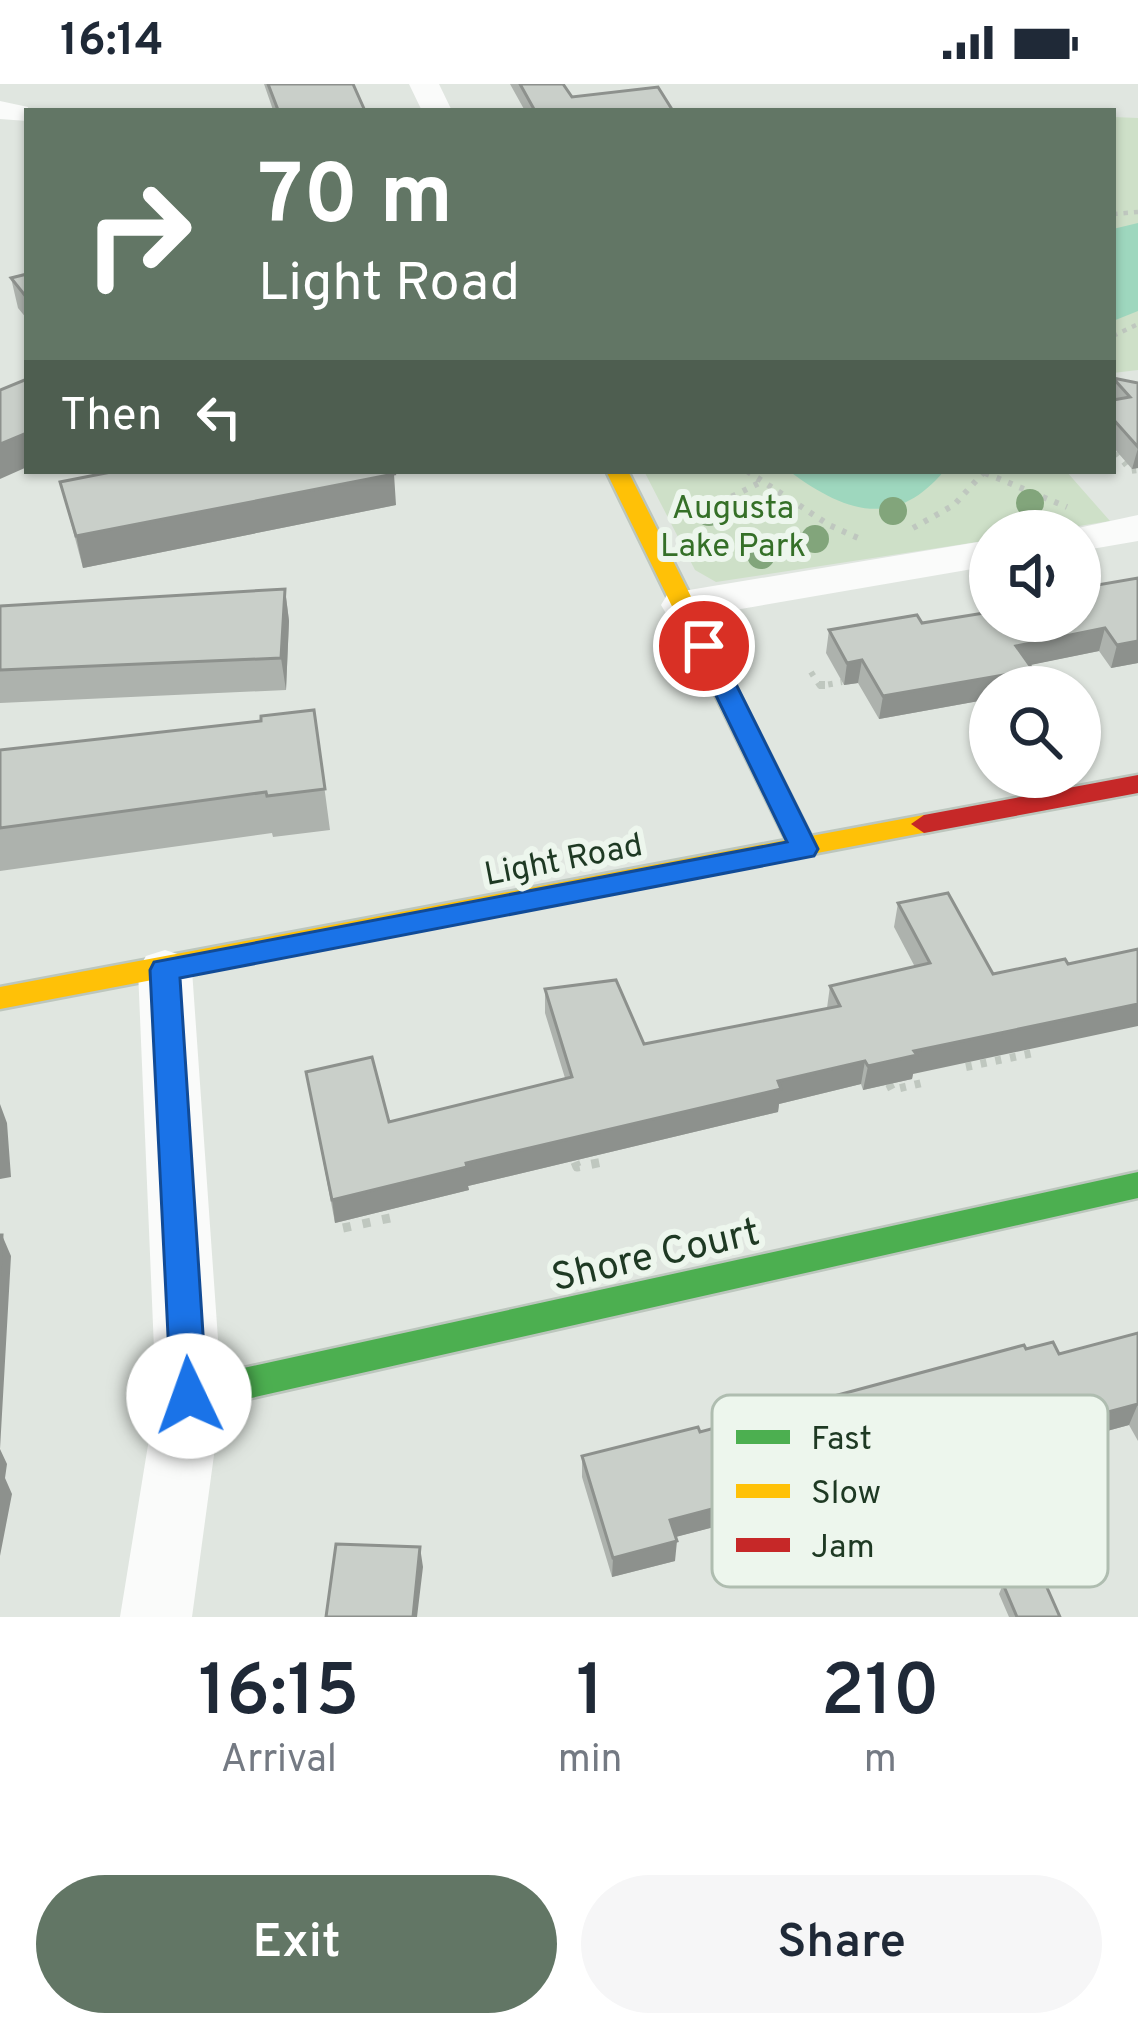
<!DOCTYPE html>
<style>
:root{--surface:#fff;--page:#f6f6f7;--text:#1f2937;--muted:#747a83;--accent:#627665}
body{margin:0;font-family:Overpass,sans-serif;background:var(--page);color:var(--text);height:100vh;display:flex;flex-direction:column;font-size:45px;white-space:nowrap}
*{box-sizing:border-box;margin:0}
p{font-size:39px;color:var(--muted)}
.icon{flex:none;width:66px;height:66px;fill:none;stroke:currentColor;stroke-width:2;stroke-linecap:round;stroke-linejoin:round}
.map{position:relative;height:1533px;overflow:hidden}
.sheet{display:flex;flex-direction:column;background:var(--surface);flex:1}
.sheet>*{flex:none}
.banner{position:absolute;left:24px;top:24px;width:1092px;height:366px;border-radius:0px;box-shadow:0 3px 9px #0004;background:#627665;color:#fff;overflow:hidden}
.controls{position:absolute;left:969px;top:426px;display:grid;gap:24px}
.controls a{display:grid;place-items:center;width:132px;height:132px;border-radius:50%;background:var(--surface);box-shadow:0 3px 9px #0004;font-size:60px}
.pin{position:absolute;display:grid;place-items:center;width:102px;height:102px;color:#fff;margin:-51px;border:6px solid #fff;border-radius:50%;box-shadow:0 3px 12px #0007}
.me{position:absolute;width:132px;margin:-66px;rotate:357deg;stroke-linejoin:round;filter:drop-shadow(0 0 9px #0008)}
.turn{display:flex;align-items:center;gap:42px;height:252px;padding:0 36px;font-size:54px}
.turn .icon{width:156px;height:156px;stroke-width:2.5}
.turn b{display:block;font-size:84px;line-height:102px}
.then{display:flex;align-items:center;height:114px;padding:0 36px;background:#0003;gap:24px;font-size:45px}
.eta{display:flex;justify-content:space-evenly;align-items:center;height:204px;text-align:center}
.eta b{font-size:72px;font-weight:600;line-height:84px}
.button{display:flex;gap:24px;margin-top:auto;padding:24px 36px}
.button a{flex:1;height:138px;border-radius:72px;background:var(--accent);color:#fff;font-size:48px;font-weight:600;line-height:138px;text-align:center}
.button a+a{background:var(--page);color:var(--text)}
.status{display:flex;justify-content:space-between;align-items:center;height:84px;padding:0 60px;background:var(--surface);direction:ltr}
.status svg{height:33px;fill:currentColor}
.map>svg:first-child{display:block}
</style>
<div class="status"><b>16:14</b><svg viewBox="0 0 49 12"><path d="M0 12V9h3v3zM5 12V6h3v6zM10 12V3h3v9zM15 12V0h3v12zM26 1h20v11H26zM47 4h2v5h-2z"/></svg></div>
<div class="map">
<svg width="1138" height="1533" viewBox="0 0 1138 1533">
<rect width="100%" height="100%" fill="#e0e6e0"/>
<!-- green -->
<path fill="#cee0c8" d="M 1113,33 L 1138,34 L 1138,286 L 1113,289 Z
M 644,387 L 1066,387 L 1110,437 L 1048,447 L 990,447 L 990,456 L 716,498 L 695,486 Z"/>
<!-- water -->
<path fill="#9ed7be" d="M 1138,139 L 1138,227 L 1113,237 L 1113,145 Z
M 789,387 L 944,387 C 894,447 843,427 789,387 Z"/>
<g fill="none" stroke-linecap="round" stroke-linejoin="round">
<!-- fast casing -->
<g stroke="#bcc6bd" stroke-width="5">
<path id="fast" d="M 1138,1088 L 1138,1114 L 189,1328 L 177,1323 L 172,1312 L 177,1301 L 189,1296 Z"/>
</g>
<!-- slow casing -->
<g stroke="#bcc6bd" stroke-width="5">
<path id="slow" d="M 606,387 L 628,387 L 811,752 L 924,731 L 933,733 L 937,740 L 933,747 L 0,925 L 0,903 L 786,756 Z"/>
</g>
<!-- jam casing -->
<g stroke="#bcc6bd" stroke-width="5">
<path id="jam" d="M 1138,691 L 1138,709 L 924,749 L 911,740 L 924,731 Z"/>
</g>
<!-- path-far3 -->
<path stroke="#bfc7bf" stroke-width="4.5" stroke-dasharray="4.5 6" stroke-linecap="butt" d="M 1113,130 L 1138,128
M 1113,252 L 1138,240"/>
<!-- path-far2 -->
<path stroke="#bfc7bf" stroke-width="6" stroke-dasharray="4.5 8" stroke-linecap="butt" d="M 1116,368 L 1131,387 L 1138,386
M 747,387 L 829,441 L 858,454
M 985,389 L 1067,423
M 683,424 L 731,413 L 765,396
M 913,444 L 954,421 L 985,387
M 811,588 L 820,602 L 842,598"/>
<!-- path-far1 -->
<path stroke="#bfc7bf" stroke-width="8" stroke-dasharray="6 9" stroke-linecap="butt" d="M 819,601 L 827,601
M 966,983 L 1033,969 L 1030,965
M 889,1000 L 892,1006 L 926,998"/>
<!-- path -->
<path stroke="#bfc7bf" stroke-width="9" stroke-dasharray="8 12" stroke-linecap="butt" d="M 575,1078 L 577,1083 L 608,1077
M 343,1144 L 390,1134 L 389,1129"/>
<!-- street -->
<path fill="#fafbfa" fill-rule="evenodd" d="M 409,0 L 439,0 L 452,27 L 422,27 Z
M 0,17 L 28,23 L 27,37 L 0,35 Z
M 1138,431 L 1138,457 L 1080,467 L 1080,447 L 1064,447 Z
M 990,456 L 990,482 L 683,535 L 667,531 L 661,521 L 667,511 L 683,507 Z
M 165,866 L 184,872 L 192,886 L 222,1312 L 192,1533 L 120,1533 L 156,1312 L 138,886 L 146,872 Z"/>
<!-- fast -->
<use href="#fast" fill="#4caf50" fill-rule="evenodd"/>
<!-- slow -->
<use href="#slow" fill="#ffc107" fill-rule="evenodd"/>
<!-- jam -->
<use href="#jam" fill="#c62828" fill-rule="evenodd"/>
</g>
<!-- trees -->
<g fill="#82a57b">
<circle cx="1030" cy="419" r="14"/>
<circle cx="893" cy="427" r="14"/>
<circle cx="709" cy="428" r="14"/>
<circle cx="815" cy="455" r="14"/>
<circle cx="761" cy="471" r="14"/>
</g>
<!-- wall -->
<path fill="#adb2ad" d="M 264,0 L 353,0 L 273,26 Z
M 510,0 L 563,0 L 572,13 L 673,27 L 525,27 Z
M 27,190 L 27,235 L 18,224 L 11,194 Z
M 1113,294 L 1138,299 L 1138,384 L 1132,385 L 1113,363 Z
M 60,398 L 396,421 L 83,484 Z
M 1138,494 L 1138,579 L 1111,584 L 1099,567 L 1029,581 L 1033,586 L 1029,603 L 990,603 L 990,615 L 879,635 L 858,599 L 844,601 L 826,569 L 829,546 L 922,539 L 990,528 Z
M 285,505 L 289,537 L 286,606 L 0,619 L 0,522 Z
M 314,626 L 330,746 L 273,753 L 272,749 L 0,787 L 0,666 L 261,637 Z
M 948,809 L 912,995 L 863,1006 L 861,1000 L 779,1020 L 778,1028 L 468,1102 L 469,1106 L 335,1139 L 306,988 L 389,1038 L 565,994 L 545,929 L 545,905 L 644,960 L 827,924 L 830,902 L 915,883 L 894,843 L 898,819 Z
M 1138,1249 L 1138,1357 L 1129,1341 L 952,1389 L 949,1382 L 675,1453 L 675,1477 L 612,1493 L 582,1393 L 582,1372 L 700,1348 L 1026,1265 L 1059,1270 Z
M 1003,1500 L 1060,1533 L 1009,1533 L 999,1510 Z"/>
<!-- shaded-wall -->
<path fill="#8d918d" d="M 27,349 L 27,383 L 0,395 L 0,360 Z
M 1138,363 L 1138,384 L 1132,385 L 1138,364 Z
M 394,390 L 396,421 L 83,484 L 76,452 Z
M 285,505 L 289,537 L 286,606 L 281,574 Z
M 1105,544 L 1099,567 L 1011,585 L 1016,562 Z
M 1138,557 L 1138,579 L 1111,584 L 1117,561 Z
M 862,576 L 858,599 L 844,601 L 847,579 Z
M 1033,586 L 1029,603 L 990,603 L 990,615 L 879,635 L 883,612 Z
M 1138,920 L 1138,942 L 913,990 L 912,995 L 863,1006 L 868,982 L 914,967 Z
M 865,977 L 861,1000 L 779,1020 L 778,1028 L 468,1102 L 469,1106 L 335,1139 L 332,1116 L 778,997 Z
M 0,1020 L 7,1039 L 11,1093 L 0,1095 Z
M 2,1151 L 11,1172 L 0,1365 L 7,1380 L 5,1394 L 12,1410 L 0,1472 L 0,1192 Z
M 1138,1320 L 1129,1341 L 952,1389 L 958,1368 Z
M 955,1361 L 949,1382 L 668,1455 L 670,1436 Z
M 677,1457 L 675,1477 L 612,1493 L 613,1474 Z
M 420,1463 L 423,1483 L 417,1533 L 413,1533 Z"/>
<!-- building -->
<path fill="#c9cfc9" stroke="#8d918d" stroke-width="3" d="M 268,0 L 353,0 L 365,27 L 265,27 L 278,26 Z
M 520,0 L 563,0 L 572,13 L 658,3 L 673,27 L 535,27 Z
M 27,190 L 27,214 L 11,194 Z
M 1113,294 L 1138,299 L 1138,363 L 1113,335 L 1113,316 L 1130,313 Z
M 27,295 L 27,349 L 0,360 L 0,306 Z
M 116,387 L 392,387 L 394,390 L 76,452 L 60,398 Z
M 1138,494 L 1138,557 L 1117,561 L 1105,544 L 1016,562 L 1033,586 L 883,612 L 862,576 L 847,579 L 829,546 L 917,531 L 922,539 L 990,528 L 990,537 L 1080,537 L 1080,504 Z
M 285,505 L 281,574 L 0,586 L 0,522 Z
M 314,626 L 325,705 L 267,712 L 266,708 L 0,744 L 0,666 L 261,637 L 261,632 Z
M 948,809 L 993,890 L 1065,875 L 1068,880 L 1138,865 L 1138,920 L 914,967 L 917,971 L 868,982 L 865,977 L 778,997 L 781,1005 L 466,1079 L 467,1083 L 332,1116 L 306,988 L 372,973 L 389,1038 L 572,993 L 545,905 L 616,896 L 644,960 L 840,922 L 830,902 L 930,879 L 898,819 Z
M 0,1031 L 3,1071 L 0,1071 Z
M 0,1151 L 2,1151 L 0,1192 Z
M 1138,1249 L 1138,1320 L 958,1368 L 955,1361 L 670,1436 L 677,1457 L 613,1474 L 582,1372 L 698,1343 L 700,1348 L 1024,1261 L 1026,1265 L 1053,1258 L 1059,1270 Z
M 336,1460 L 420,1463 L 413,1533 L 326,1533 Z
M 1041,1490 L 1060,1533 L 1017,1533 L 1003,1500 Z"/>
<!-- route -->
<path fill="#1a73e8" stroke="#114b97" stroke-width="3" d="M 704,554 L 717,562 L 818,765 L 814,772 L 180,894 L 207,1312 L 201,1323 L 189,1328 L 177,1323 L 171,1312 L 150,886 L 154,878 L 787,758 L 692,562 Z"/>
<g text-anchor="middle" stroke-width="12" stroke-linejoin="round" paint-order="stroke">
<!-- park labels -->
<g font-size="33" fill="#357028" stroke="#edf6ed">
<text x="733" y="434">Augusta<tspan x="733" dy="38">Lake Park</tspan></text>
</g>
<!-- street labels -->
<g font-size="33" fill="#1e3923" stroke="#edf6ed">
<text transform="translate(563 774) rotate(-11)" y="12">Light Road</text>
</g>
<!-- near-street labels -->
<g font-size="39" fill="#1e3923" stroke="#edf6ed">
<text transform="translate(655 1169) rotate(-13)" y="14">Shore Court</text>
</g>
</g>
<!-- legend -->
<rect x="712" y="1311" width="396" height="192" rx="18" fill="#edf6ed" stroke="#afbdb0" stroke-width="3"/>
<rect x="736" y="1346" width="54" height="14" fill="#4caf50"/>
<rect x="736" y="1400" width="54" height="14" fill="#ffc107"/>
<rect x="736" y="1454" width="54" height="14" fill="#c62828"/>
<g font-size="33" fill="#1e3923">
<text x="811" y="1365">Fast</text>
<text x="811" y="1419">Slow</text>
<text x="811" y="1473">Jam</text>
</g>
</svg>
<div class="controls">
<a><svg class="icon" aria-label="sound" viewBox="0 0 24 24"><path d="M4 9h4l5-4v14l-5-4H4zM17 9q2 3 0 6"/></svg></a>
<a><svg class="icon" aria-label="search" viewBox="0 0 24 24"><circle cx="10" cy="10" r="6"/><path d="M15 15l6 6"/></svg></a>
</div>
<div class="pin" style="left:704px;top:562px;background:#d93025"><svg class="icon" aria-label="arrive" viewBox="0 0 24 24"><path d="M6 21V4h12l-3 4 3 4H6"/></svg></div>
<svg class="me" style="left:189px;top:1312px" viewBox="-20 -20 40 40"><circle r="19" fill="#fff"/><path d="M0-13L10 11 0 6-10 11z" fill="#1a73e8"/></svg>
<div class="banner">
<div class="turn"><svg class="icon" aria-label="right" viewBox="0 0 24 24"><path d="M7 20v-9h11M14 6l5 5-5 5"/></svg><div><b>70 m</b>Light Road</div></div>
<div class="then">Then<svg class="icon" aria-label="left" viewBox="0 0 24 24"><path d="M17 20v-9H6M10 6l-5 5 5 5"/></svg></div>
</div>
</div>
<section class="sheet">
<div class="eta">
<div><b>16:15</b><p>Arrival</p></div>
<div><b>1</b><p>min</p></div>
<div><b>210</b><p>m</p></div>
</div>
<div class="button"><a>Exit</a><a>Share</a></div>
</section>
